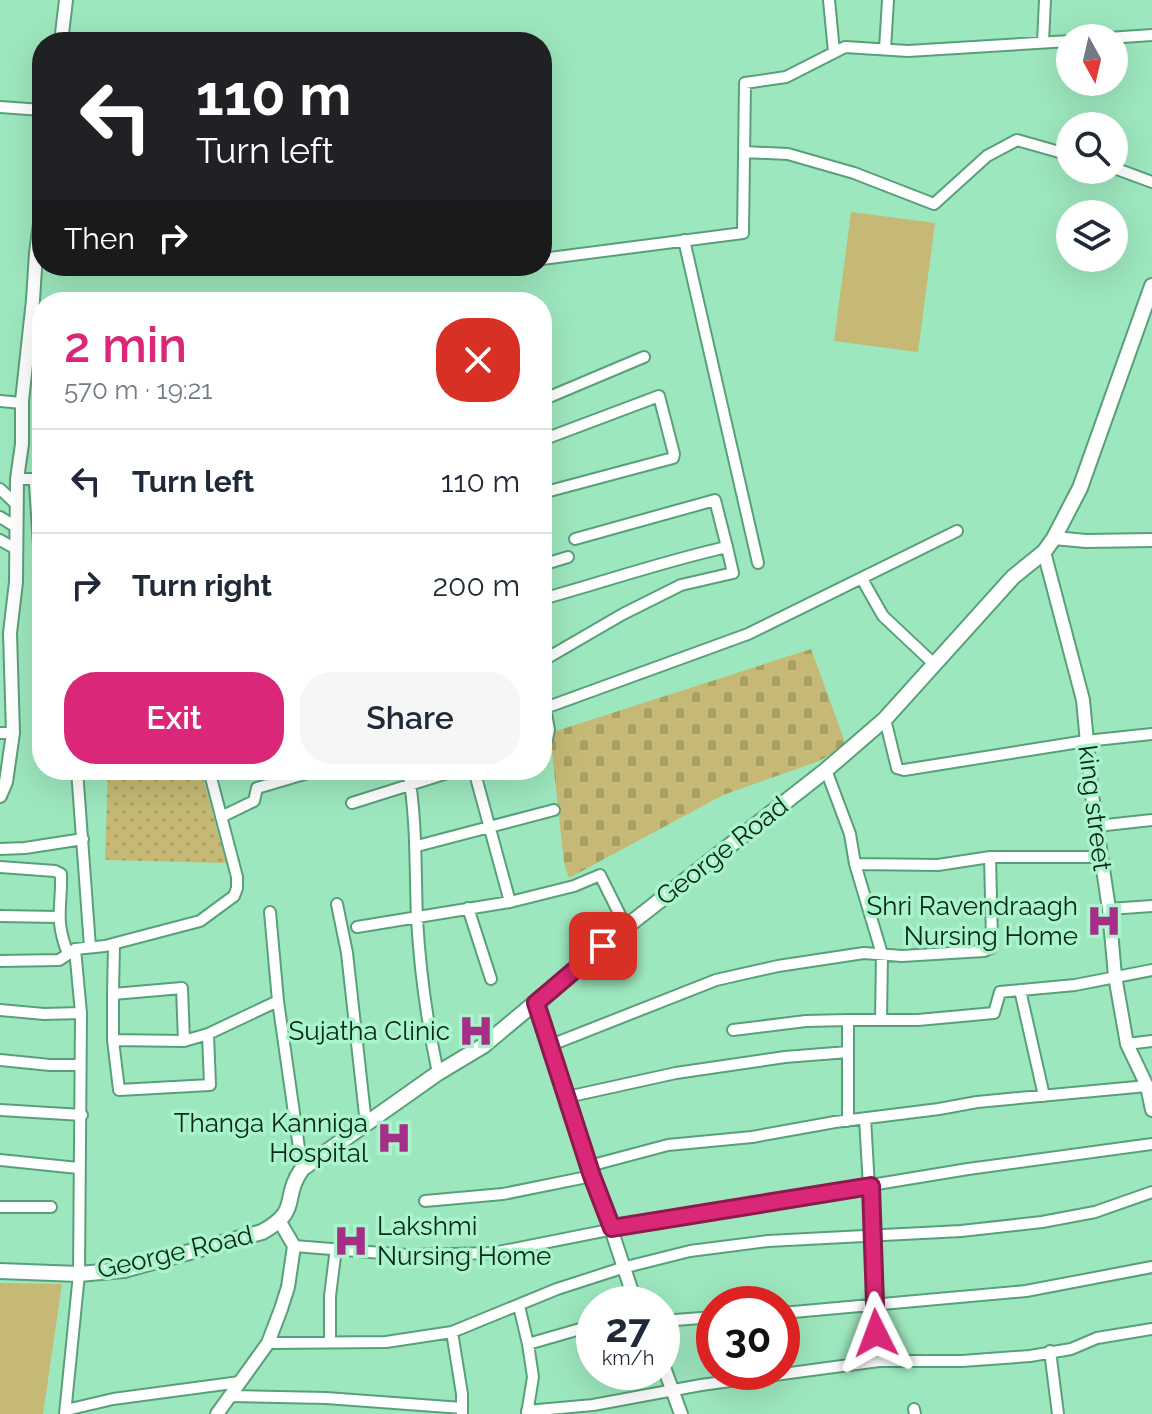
<!DOCTYPE html>
<meta charset="utf-8">
<style>
:root{--surface:#fff;--page:#f6f6f7;--text:#1f2937;--muted:#747a83;--line:#e0e1e3;--accent:#db2777}
body{margin:0;font-family:Raleway,sans-serif;background:var(--page);color:var(--text);height:100vh;display:flex;flex-direction:column;font-size:30px;white-space:nowrap}
*{box-sizing:border-box;margin:0}
p{font-size:26px;color:var(--muted)}
.icon{flex:none;width:44px;height:44px;fill:none;stroke:currentColor;stroke-width:2;stroke-linecap:round;stroke-linejoin:round}
.map{position:relative;flex:1;overflow:hidden}
.side{position:absolute;left:32px;top:292px;width:520px;height:488px;display:flex;flex-direction:column;background:var(--surface);border-radius:32px;box-shadow:0 8px 32px #0002}
.side>*{flex:none}
.guide{position:absolute;left:32px;top:32px;width:520px;height:244px;border-radius:32px;box-shadow:0 8px 32px #0002;background:#202124;color:#fff;overflow:hidden}
.needle{width:52px;rotate:172deg}
.buttons{position:absolute;left:1056px;top:24px;display:grid;gap:16px}
.buttons a{display:grid;place-items:center;width:72px;height:72px;border-radius:50%;background:var(--surface);box-shadow:0 8px 32px #0002;font-size:40px}
.speed{position:absolute;left:576px;top:1286px;display:flex;gap:16px;font-size:40px;font-weight:700;text-align:center}
.speed>*{display:grid;place-content:center;width:104px;height:104px;border-radius:50%;background:var(--surface);box-shadow:0 8px 32px #0002;line-height:1}
.speed small{font-size:20px;font-weight:400}
.speed .limit{border:12px solid #d22;background:#fff;color:#111}
.pin{position:absolute;display:grid;place-items:center;width:68px;height:68px;color:#fff;margin:-34px;border-radius:16px;box-shadow:0 4px 12px #0006}
.me{position:absolute;width:88px;margin:-44px;rotate:357deg;stroke-linejoin:round;filter:drop-shadow(0 0 6px #0008)}
.turn{display:flex;align-items:center;gap:28px;height:168px;padding:0 32px;font-size:36px}
.turn .icon{width:104px;height:104px;stroke-width:2.5}
.turn b{display:block;font-size:56px;line-height:68px}
.then{display:flex;align-items:center;height:76px;padding:0 32px;background:#0003;gap:16px;font-size:30px}
.round{display:grid;place-items:center;flex:none;width:84px;height:84px;border-radius:32px;background:var(--page)}
.summary{display:flex;align-items:center;justify-content:space-between;height:136px;padding:0 32px}
h1{font-size:48px;font-weight:600;line-height:60px;color:var(--accent)}
.action{display:flex;gap:16px;margin-top:auto;padding:16px 32px}
.action a{flex:1;height:92px;border-radius:32px;background:var(--accent);color:#fff;font-size:32px;font-weight:600;line-height:92px;text-align:center}
.action a+a{background:var(--page);color:var(--text)}
ul{padding:0;list-style:none}
li{display:flex;align-items:center;gap:24px;height:104px;padding:0 32px;border-top:2px solid var(--line)}
li div{flex:1}
li b{display:block;font-size:30px}
li em{font-style:normal}
.map>svg:first-child{display:block}
</style>
<div class="map">
<svg width="1152" height="1414" viewBox="0 0 1152 1414">
<defs>
<pattern id="grass-dots" width="8" height="8" patternUnits="userSpaceOnUse" patternTransform="scale(2)"><rect width="8" height="8" fill="#c5b975"/><path d="M2 2h.1M6 6h.1" fill="none" stroke="#a89f65" stroke-width="1.8" stroke-linecap="round"/></pattern>
<pattern id="cemetery-stones" width="16" height="16" patternUnits="userSpaceOnUse" patternTransform="scale(2)"><rect width="16" height="16" fill="#c5b975"/><path d="M2 7V4a2 2 0 0 1 4 0v3zM10 15v-3a2 2 0 0 1 4 0v3z" fill="#a89f65"/></pattern>
</defs>
<rect width="100%" height="100%" fill="#9de7be"/>
<!-- grass -->
<path fill="url(#grass-dots)" d="M 108,770 L 201,770 L 226,863 L 105,860 Z"/>
<!-- cemetery -->
<path fill="url(#cemetery-stones)" d="M 811,649 L 846,745 L 819,761 L 723,795 L 569,878 L 564,863 L 550,733 Z"/>
<!-- garden -->
<path fill="#c5b975" d="M 851,212 L 935,223 L 918,352 L 834,341 Z
M 0,1283 L 62,1284 L 43,1414 L 0,1414 Z"/>
<g fill="none" stroke-linecap="round" stroke-linejoin="round">
<!-- minor casing -->
<g stroke="#58a07a" stroke-width="14">
<path id="minor" d="M 829,0 L 834,52
M 1108,38 L 1152,35
M 1043,42 L 1045,0
M 885,49 L 888,0
M 0,107 L 42,110
M 744,152 L 788,154 L 854,173 L 934,204 L 987,156 L 1017,140 L 1070,155
M 1114,168 L 1152,182
M 684,240 L 758,563
M 542,259 L 743,233 L 745,83 L 786,77 L 845,47 L 908,51 L 1070,41
M 542,400 L 644,357
M 0,401 L 22,403
M 542,440 L 659,396 L 674,454 L 673,458 L 542,493
M 17,479 L 33,479 L 35,484 L 42,592
M 0,489 L 16,504
M 0,517 L 16,527
M 0,540 L 16,549
M 542,565 L 568,557
M 862,579 L 883,616 L 933,663
M 542,599 C 604,582 664,561 727,547 L 715,500 L 575,539
M 542,661 L 623,614 L 681,585 L 733,573 L 727,547
M 542,675 L 545,708 L 748,634 L 957,531
M 885,719 L 897,768 L 904,770 L 1086,741 L 1152,734
M 0,733 L 13,733
M 542,741 L 547,739 L 549,730 L 545,708
M 77,770 L 90,947
M 408,770 C 417,820 415,869 417,919 C 420,971 427,1022 438,1073
M 474,770 L 510,902
M 826,770 L 850,834 L 855,864 L 882,954 L 881,1020
M 210,775 L 227,770
M 352,803 L 457,770
M 221,817 L 254,801 L 257,788 L 318,770
M 1097,826 L 1152,820
M 417,846 L 554,810
M 0,849 L 25,848 L 83,839
M 855,864 L 938,865 L 990,857
M 0,867 L 55,871 L 61,874 C 62,909 54,918 68,954
M 337,904 L 347,953 L 366,1124
M 468,908 L 491,979
M 1109,909 L 1152,906
M 270,912 L 278,1001
M 0,916 L 58,917
M 357,927 L 510,902 L 574,886 L 600,875 L 626,927
M 0,961 L 59,960 L 73,951
M 1020,990 L 1044,1096
M 113,994 L 114,944
M 0,1010 L 44,1014 L 81,1013
M 733,1030 L 806,1021 L 848,1020
M 208,1034 L 210,1085 L 119,1090 L 113,1040 L 113,994 L 182,988 L 184,1041 L 208,1034 L 278,1001 L 302,1169
M 113,1040 L 184,1041
M 1127,1044 L 1152,1041
M 551,1045 L 716,980 L 778,966 L 864,953 L 902,956 L 984,951 L 991,948 L 992,939 L 990,857 L 1101,857
M 0,1060 L 50,1065 L 80,1065
M 567,1097 L 676,1073 L 785,1057 L 848,1052
M 0,1110 L 82,1115
M 865,1118 L 879,1361
M 848,1121 L 848,1020 L 918,1020 L 994,1013 L 1000,992 L 1075,985 L 1152,970
M 0,1160 L 78,1168
M 589,1166 L 668,1145 L 752,1137 L 835,1122 L 939,1109 L 977,1102 L 1147,1086
M 425,1201 L 503,1194 L 592,1176
M 0,1207 L 51,1207
M 294,1246 L 407,1255 L 493,1253 L 659,1220 L 968,1169 L 1152,1144
M 519,1306 L 528,1344 L 594,1325
M 782,1313 L 1026,1291 L 1152,1267
M 662,1321 L 714,1317
M 452,1332 L 462,1394 L 462,1413
M 330,1341 L 330,1296 L 336,1248
M 268,1343 L 386,1342 L 452,1332 L 557,1289 L 622,1268 L 690,1251 L 768,1241 L 961,1231 L 1042,1222 L 1095,1212 L 1152,1192
M 1050,1351 L 1058,1414
M 230,1396 L 326,1398 L 462,1408
M 914,1409 L 915,1414
M 66,1410 L 113,1399 L 240,1382
M 527,1411 L 593,1405 L 701,1385 L 879,1361 L 962,1361 L 1030,1356 L 1071,1349 L 1097,1338 L 1152,1329
M 65,1414 L 79,1274 L 81,1013 L 75,949 L 105,946 L 200,921 L 234,896 L 237,888 L 237,877 L 209,770
M 527,1414 L 533,1377 L 528,1344"/>
</g>
<!-- tertiary casing -->
<g stroke="#58a07a" stroke-width="16">
<path id="tertiary" d="M 61,42 L 66,0
M 1054,538 L 1086,541 L 1152,540
M 1044,552 L 1083,700 L 1092,795 L 1109,909 L 1115,976 L 1127,1044 L 1147,1086 L 1152,1110
M 0,796 L 6,782 L 13,733 L 10,633 L 16,582 L 17,479 L 22,444 L 22,401 L 33,300 L 36,253 L 42,208
M 536,1003 L 636,1304
M 662,1362 L 681,1414
M 217,1414 L 268,1343 L 281,1309 L 288,1287 L 294,1246 L 280,1222"/>
</g>
<!-- secondary casing -->
<g stroke="#58a07a" stroke-width="18">
<path id="secondary" d="M 0,1271 L 79,1274 L 124,1270 L 262,1232 C 302,1210 281,1199 302,1169 L 438,1073 L 483,1046 L 626,927 L 826,770 L 885,719 L 1013,577 L 1044,552 L 1054,538 L 1080,488 L 1152,286"/>
</g>
<!-- minor -->
<use href="#minor" stroke="#fff" stroke-width="10"/>
<!-- tertiary -->
<use href="#tertiary" stroke="#fff" stroke-width="12"/>
<!-- secondary -->
<use href="#secondary" stroke="#fff" stroke-width="14"/>
</g>
<g fill="none" stroke-linecap="round" stroke-linejoin="round">
<!-- route casing -->
<g stroke="#8e194d" stroke-width="20">
<path id="route" d="M 603,946 L 536,1003 L 592,1176 L 612,1228 L 871,1186 L 876,1333"/>
</g>
<!-- route -->
<use href="#route" stroke="#db2777" stroke-width="14"/>
</g>
<!-- icons -->
<defs>
<g id="hospital-bare" transform="scale(2.76)"><path d="M-5-5h3v3.5h4V-5h3V5h-3V1.5h-4V5h-3Z" fill="#a52f88" stroke="#aaf4cb" stroke-width="2.5" paint-order="stroke"/></g>
</defs>
<g fill-rule="evenodd">
<use href="#hospital-bare" x="1104" y="921"/>
<use href="#hospital-bare" x="476" y="1031"/>
<use href="#hospital-bare" x="394" y="1138"/>
<use href="#hospital-bare" x="351" y="1241"/>
</g>
<g text-anchor="middle" stroke-width="7" stroke-linejoin="round" paint-order="stroke">
<!-- street labels -->
<g font-size="26" fill="#092819" stroke="#aaf4cb">
<text transform="translate(1095 808) rotate(83)" y="9">king street</text>
<text transform="translate(722 851) rotate(-38)" y="9">George Road</text>
<text transform="translate(175 1252) rotate(-13)" y="9">George Road</text>
</g>
<!-- poi labels -->
<g font-size="26" fill="#092819" stroke="#aaf4cb" text-anchor="end">
<text x="1078" y="915">Shri Ravendraagh<tspan x="1078" dy="30">Nursing Home</tspan></text>
<text x="450" y="1040">Sujatha Clinic</text>
<text x="368" y="1132">Thanga Kanniga<tspan x="368" dy="30">Hospital</tspan></text>
<text x="377" y="1235" text-anchor="start">Lakshmi<tspan x="377" dy="30">Nursing Home</tspan></text>
</g>
</g>
</svg>
<div class="buttons">
<a><svg class="needle" viewBox="-14 -14 28 28"><path d="M0-13l5 13h-10z" fill="#e53935"/><path d="M0 13l5-13h-10z" fill="#747a83"/></svg></a>
<a><svg class="icon" aria-label="search" viewBox="0 0 24 24"><circle cx="10" cy="10" r="6"/><path d="M15 15l6 6"/></svg></a>
<a><svg class="icon" aria-label="layers" viewBox="0 0 24 24"><path d="M12 4l9 5-9 5-9-5zM3 14l9 5 9-5"/></svg></a>
</div>
<div class="speed"><div>27<small>km/h</small></div><div class="limit">30</div></div>
<div class="pin" style="left:603px;top:946px;background:#d93025"><svg class="icon" aria-label="arrive" viewBox="0 0 24 24"><path d="M6 21V4h12l-3 4 3 4H6"/></svg></div>
<svg class="me" style="left:876px;top:1333px" viewBox="-20 -20 40 40"><path d="M0-17L14 15 0 8-14 15z" fill="#db2777" stroke="#fff" stroke-width="4"/></svg>
<div class="guide">
<div class="turn"><svg class="icon" aria-label="left" viewBox="0 0 24 24"><path d="M17 20v-9H6M10 6l-5 5 5 5"/></svg><div><b>110 m</b>Turn left</div></div>
<div class="then">Then<svg class="icon" aria-label="right" viewBox="0 0 24 24"><path d="M7 20v-9h11M14 6l5 5-5 5"/></svg></div>
</div>
<section class="side">
<div class="summary"><div><h1>2 min</h1><p>570 m · 19:21</p></div><a class="round" style="background:#d93025;color:#fff"><svg class="icon" aria-label="close" viewBox="0 0 24 24"><path d="M6 6l12 12M18 6L6 18"/></svg></a></div>
<ul>
<li><svg class="icon" aria-label="left" viewBox="0 0 24 24"><path d="M17 20v-9H6M10 6l-5 5 5 5"/></svg><div><b>Turn left</b></div><em>110 m</em></li>
<li><svg class="icon" aria-label="right" viewBox="0 0 24 24"><path d="M7 20v-9h11M14 6l5 5-5 5"/></svg><div><b>Turn right</b></div><em>200 m</em></li>
</ul>
<div class="action"><a>Exit</a><a>Share</a></div>
</section>
</div>
